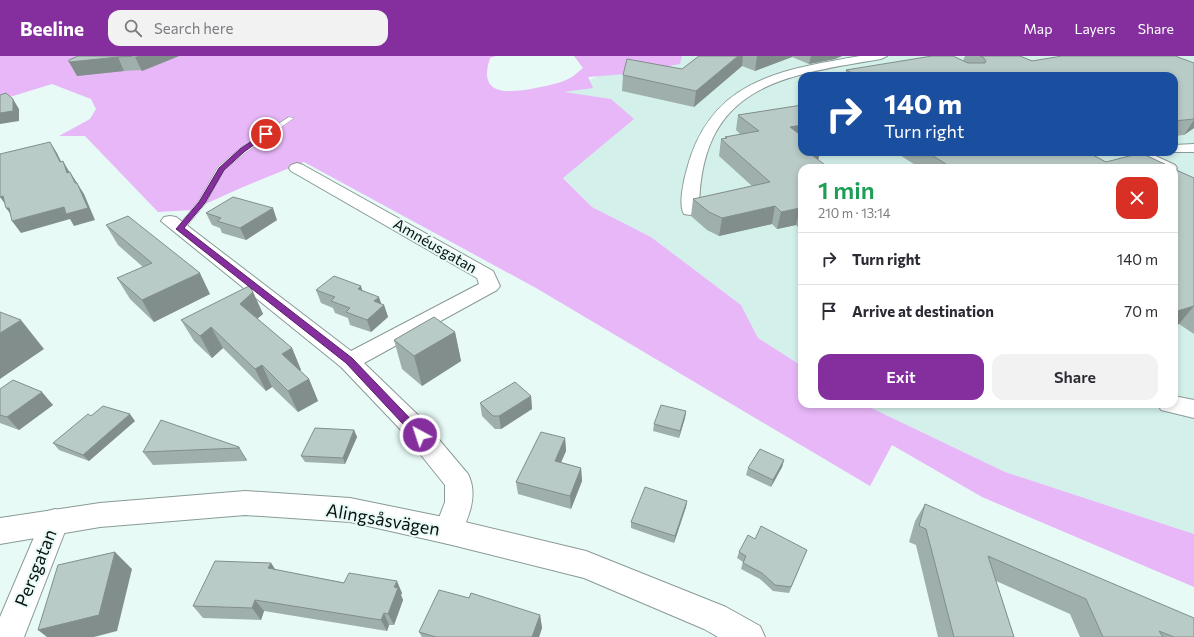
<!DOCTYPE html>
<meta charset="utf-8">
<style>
:root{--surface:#fff;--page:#f2f2f3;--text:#2b2b33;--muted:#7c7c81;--line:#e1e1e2;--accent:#842f9d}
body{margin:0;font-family:Commissioner,sans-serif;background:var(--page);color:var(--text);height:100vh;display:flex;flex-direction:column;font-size:15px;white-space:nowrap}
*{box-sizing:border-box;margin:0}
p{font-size:13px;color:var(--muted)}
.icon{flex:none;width:22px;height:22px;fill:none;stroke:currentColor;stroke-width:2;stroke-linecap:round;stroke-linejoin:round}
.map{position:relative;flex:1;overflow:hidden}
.drawer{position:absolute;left:798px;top:108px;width:380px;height:244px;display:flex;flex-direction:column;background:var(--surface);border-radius:12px;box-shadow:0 2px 6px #0003}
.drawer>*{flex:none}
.hud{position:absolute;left:798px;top:16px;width:380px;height:84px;border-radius:12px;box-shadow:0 2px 6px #0003;background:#1a4fa0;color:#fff;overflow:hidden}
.pin{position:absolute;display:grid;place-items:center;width:34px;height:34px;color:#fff;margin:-17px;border:2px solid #fff;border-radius:50%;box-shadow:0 1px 4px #0007}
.me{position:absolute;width:44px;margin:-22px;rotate:320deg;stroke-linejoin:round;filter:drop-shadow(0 0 3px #0008)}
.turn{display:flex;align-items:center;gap:14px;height:84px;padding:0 20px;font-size:18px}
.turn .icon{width:52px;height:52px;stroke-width:2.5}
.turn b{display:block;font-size:28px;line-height:34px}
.round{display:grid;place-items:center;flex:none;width:42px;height:42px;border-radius:12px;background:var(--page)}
.head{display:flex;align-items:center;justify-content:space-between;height:68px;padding:0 20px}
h1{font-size:24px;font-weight:600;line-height:30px;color:#1e9e55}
.primary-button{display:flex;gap:8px;margin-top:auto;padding:8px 20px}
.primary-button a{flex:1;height:46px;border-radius:12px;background:var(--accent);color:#fff;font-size:16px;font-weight:600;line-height:46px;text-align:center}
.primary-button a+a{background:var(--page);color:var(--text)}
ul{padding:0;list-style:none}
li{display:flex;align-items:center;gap:12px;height:52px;padding:0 20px;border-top:1px solid var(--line)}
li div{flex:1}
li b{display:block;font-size:15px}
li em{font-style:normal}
header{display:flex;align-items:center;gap:24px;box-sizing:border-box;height:56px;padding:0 20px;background:var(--accent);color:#fff}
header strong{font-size:19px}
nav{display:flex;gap:22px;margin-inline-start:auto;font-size:14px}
.search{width:280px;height:36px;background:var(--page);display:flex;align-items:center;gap:10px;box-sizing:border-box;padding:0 14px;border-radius:12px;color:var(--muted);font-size:15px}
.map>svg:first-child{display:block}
</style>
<header>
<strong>Beeline</strong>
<div class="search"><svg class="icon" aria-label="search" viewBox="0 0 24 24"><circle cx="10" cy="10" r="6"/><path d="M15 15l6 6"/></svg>Search here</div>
<nav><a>Map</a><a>Layers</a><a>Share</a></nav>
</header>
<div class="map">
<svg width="1194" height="581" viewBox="0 0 1194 581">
<rect width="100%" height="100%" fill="#e7faf6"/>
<!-- built -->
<path fill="#d4f0eb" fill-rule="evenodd" d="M 645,0 L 1194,0 L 1194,478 L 1005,416 L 863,348 L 1174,348 L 1174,112 L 802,112 L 802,310 L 758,282 L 741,249 L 651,181 L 592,151 L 563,121 L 562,36 ZM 802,20 L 1174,20 L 1174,96 L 802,96 Z"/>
<!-- green -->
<path fill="#e7b7f8" d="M 0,0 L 496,0 L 490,2 C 477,41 509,37 536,32 C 545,30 557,28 566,24 C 572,22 578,16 583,12 L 574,0 L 682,0 L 680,8 L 625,18 L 588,21 L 593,32 L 564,36 L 611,43 L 634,63 L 563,122 L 592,151 L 651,181 L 741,249 L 758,282 L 802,310 L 802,348 L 863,348 L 1005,416 L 1194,478 L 1194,531 L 982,441 L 892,389 L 870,430 L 536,232 L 304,106 L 243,131 L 192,154 L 158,156 L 85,80 L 59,80 L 90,63 L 96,53 L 91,43 L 52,28 L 0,44 Z"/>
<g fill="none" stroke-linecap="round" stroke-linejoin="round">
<!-- lane casing -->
<g stroke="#899a97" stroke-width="1">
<path id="lane" d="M 289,61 L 294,62 L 245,97 L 224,114 L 206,147 L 183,175 L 177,175 L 177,171 L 198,146 L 218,111 L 239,93 Z"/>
</g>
<!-- street casing -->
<g stroke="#899a97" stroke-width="2">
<path id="street" d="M 860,0 L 887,0 L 881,3 C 779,20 700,30 699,154 L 696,158 L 690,159 L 684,158 C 678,149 684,123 687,113 C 710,24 780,14 860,0 Z
M 1194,88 L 1194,96 L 1169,96 L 1174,96 L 1174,89 Z
M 1136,96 L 1160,96 L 1158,99 L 1141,104 L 1136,102 L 1133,99 Z
M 297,107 L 303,109 L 493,215 L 500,230 L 497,234 L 364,307 L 419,360 L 468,418 C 479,440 468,463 458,484 L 448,488 L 438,484 L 434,475 L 445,446 L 445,429 L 401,374 L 341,311 L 161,165 L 164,161 L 170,160 L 176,161 L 351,295 L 479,228 L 477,222 L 291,115 L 289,112 L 291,109 Z
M 1174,340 L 1194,344 L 1194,362 L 1161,354 L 1158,348 L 1174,348 Z
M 55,453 L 65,456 L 69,465 L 24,581 L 0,581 L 0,561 L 41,465 L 45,456 Z"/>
</g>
<!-- secondary casing -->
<g stroke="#899a97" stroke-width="2">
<path id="secondary" d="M 1128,96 L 1147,96 L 1175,109 L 1177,112 L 1174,115 L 1174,112 L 1157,112 L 1130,99 Z
M 245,435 L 350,442 L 448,462 L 586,495 L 726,551 L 760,570 L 765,581 L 718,581 L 704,573 L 584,522 L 448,488 L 350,466 L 245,459 L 100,471 L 0,488 L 0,462 L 100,447 Z"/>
</g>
<!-- lane -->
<use href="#lane" fill="#fff" fill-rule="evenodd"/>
<!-- street -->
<use href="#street" fill="#fff" fill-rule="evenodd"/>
<!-- secondary -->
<use href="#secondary" fill="#fff" fill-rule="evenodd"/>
</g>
<!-- wall -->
<path fill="#9fafab" d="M 78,0 L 179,0 L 142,15 L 140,14 L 124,15 L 77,20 Z
M 699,0 L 842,0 L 835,3 L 809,8 L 792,1 L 755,15 L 742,10 L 694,51 L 622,35 L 623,19 L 682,13 Z
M 965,0 L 1020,0 L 1032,5 L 1194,7 L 1194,72 L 1184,79 L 1174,80 L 1174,20 L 845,20 L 846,14 L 963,5 Z
M 802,49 L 802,175 L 796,169 L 777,173 L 772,168 L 719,180 L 707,174 L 691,160 L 693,143 L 752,130 L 719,100 L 721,83 L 725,83 L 725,81 L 740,78 L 736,74 L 738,59 Z
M 895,96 L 1087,96 L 1106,106 L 1173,112 L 920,112 Z
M 1174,113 L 1194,122 L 1194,278 L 1179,268 L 1174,270 Z
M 206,157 L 277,164 L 246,184 L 222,177 L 220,172 L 212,169 Z
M 106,169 L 210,238 L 154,266 L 130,243 L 117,222 L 143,211 L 118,189 Z
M 316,234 L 363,235 L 381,248 L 384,249 L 388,261 L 371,276 L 350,269 L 348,262 L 335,257 L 333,252 L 321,247 Z
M 253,236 L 263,258 L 257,263 L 292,292 L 301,314 L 300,315 L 309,323 L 318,345 L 298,356 L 272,331 L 266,335 L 223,292 L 212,302 L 194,285 L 181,264 Z
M 455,276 L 461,305 L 422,330 L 402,313 L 394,284 Z
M 0,333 L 53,349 L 19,374 L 0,367 Z
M 531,340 L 532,353 L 501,373 L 495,373 L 482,360 L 480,347 Z
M 686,355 L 685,362 L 679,382 L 653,375 L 654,368 Z
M 135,365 L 89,405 L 59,394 L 53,387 Z
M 354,374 L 357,381 L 345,408 L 305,406 L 301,400 Z
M 565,382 L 566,395 L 561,406 L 581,412 L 582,425 L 571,453 L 518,438 L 516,426 Z
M 239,391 L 246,405 L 153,409 L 143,396 Z
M 784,404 L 782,411 L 771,431 L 746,419 L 748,412 Z
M 687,445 L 686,451 L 674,487 L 631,472 L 631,466 Z
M 925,448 L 1194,581 L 1080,581 L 1070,558 L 996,525 L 1014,581 L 938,581 L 916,489 L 909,486 L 915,465 Z
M 755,483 L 807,494 L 789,537 L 773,535 L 760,523 L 741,513 L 743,506 L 737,502 L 739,496 Z
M 271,507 L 275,514 L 402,537 L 401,539 L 403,544 L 394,569 L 389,569 L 387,575 L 264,555 L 261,564 L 203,562 L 193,550 Z
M 469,542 L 540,559 L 542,572 L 539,581 L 422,581 L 419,576 Z"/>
<!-- shaded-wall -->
<path fill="#828e8b" d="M 139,0 L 179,0 L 142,15 L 135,1 Z
M 738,0 L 743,0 L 742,10 L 694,51 L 696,35 Z
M 757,0 L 792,0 L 792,1 L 755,15 Z
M 811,0 L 842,0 L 835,3 L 809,8 Z
M 118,1 L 124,15 L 77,20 L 69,6 Z
M 13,43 L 19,53 L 19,65 L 0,68 L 0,57 Z
M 1194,64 L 1194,72 L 1184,79 Z
M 802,69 L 802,84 L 790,71 Z
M 50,86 L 57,97 L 67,118 L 60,106 Z
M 808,96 L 820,96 L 817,110 Z
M 63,105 L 70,117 L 67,117 Z
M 70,116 L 77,127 L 75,127 Z
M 77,127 L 84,138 L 95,164 L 74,170 L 70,163 L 21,177 L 12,165 L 64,151 Z
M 0,131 L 15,164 L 6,152 L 8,152 L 0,141 Z
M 775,150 L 772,168 L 719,180 L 722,162 Z
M 273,152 L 277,164 L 246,184 L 240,172 Z
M 800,152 L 796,169 L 777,173 L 781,156 Z
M 200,217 L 210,238 L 154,266 L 142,244 Z
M 361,230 L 365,243 L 358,233 Z
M 253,236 L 263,258 L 250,269 L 240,248 Z
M 379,241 L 382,250 L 384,249 L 388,261 L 371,276 L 367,264 L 374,245 Z
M 1194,250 L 1179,268 L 1174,270 L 1174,256 Z
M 21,264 L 44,293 L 0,323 L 0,277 Z
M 211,271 L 223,292 L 212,302 L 200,280 Z
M 455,276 L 461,305 L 422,330 L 414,300 Z
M 292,292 L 301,314 L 291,320 L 282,298 Z
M 262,309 L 272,331 L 266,335 L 255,313 Z
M 309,323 L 318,345 L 298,356 L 288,335 Z
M 42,336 L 53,349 L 19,374 L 7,361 Z
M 531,340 L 532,353 L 501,373 L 499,360 Z
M 686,355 L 685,362 L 679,382 L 680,375 Z
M 130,358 L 135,365 L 89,405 L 83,399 Z
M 354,374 L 357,381 L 345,408 L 343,402 Z
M 565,382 L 566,395 L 556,418 L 555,405 Z
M 239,391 L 247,404 L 246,405 L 239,392 Z
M 784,404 L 782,411 L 771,431 L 773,424 Z
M 581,412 L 582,425 L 571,453 L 570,440 Z
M 687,445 L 686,451 L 674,487 L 675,480 Z
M 115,496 L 132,513 L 117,575 L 94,581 L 47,581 L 38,574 Z
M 271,507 L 279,519 L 268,512 Z
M 397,525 L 402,537 L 401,539 L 403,544 L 394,569 L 388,558 L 394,531 Z
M 255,544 L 264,555 L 261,564 L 252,552 Z
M 384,557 L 389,569 L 387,575 L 381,564 Z
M 540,559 L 542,572 L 539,581 L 532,581 Z"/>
<!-- building -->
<path fill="#b9cbc7" stroke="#828e8b" d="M 78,0 L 132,0 L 118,1 L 69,6 L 69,4 Z
M 699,0 L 738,0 L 696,35 L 623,19 L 627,3 L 682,13 Z
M 932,0 L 953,0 L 968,7 L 985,7 L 986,5 L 983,1 L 980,0 L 1020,0 L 1032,5 L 1062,0 L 1175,0 L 1194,7 L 1194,63 L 1174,65 L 1174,20 L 858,20 L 846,14 Z
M 6,37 L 13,43 L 13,55 L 0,57 L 0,39 Z
M 802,49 L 802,69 L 790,71 L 802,80 L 802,96 L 810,96 L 808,96 L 829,112 L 802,112 L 802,153 L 800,152 L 781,156 L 775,150 L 722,162 L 709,156 L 693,143 L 770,126 L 721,83 L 727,82 L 725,81 L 759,75 L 738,59 Z
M 50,86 L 60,106 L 63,105 L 67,117 L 70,116 L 75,127 L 77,127 L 88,152 L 66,158 L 64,151 L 12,165 L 9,152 L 6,152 L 3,140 L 0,141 L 0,98 Z
M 927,96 L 1087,96 L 1106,106 L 1141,97 L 1173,112 L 952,112 Z
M 1174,113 L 1194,122 L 1194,250 L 1174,256 Z
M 233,141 L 273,152 L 240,172 L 217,165 L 221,162 L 206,157 Z
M 128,160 L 200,217 L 142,244 L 117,222 L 152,207 L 106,169 Z
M 334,220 L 361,230 L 358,233 L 379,241 L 374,245 L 384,249 L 367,264 L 346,256 L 350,252 L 331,245 L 335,241 L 316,234 Z
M 249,230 L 253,236 L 240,248 L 292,292 L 282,298 L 309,323 L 288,335 L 262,309 L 255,313 L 211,271 L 200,280 L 181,264 Z
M 0,256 L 21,264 L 0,277 Z
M 434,261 L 455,276 L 414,300 L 394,284 Z
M 13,324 L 42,336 L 7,361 L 0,359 L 0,333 Z
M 515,326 L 531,340 L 499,360 L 493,360 L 480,347 Z
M 661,349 L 686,355 L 680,375 L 654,368 Z
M 103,350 L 130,358 L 83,399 L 53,387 L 88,358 L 91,360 Z
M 161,364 L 239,391 L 239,392 L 143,396 Z
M 315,372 L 354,374 L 343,402 L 301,400 Z
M 541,376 L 565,382 L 555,405 L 581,412 L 570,440 L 516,426 Z
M 760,393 L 784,404 L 773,424 L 748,412 Z
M 645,431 L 687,445 L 675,480 L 631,466 Z
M 925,448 L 1194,562 L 1194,581 L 1174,581 L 1159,575 L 1163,581 L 1103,581 L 1086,543 L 988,500 L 1014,581 L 954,581 L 926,473 L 919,470 Z
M 761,470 L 807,494 L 791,531 L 775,529 L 762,517 L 743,507 L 746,500 L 739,496 L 748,479 L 755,483 Z
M 115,496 L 99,559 L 38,574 L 58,509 Z
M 215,505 L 271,507 L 268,512 L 344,527 L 349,517 L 397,525 L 394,531 L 398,532 L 388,558 L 384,557 L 381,564 L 255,544 L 252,552 L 193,550 Z
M 439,534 L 469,542 L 471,537 L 540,559 L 532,581 L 436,581 L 419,576 Z"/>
<!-- route -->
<path fill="#842f9d" stroke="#561f66" d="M 264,77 L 269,78 L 244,96 L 224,114 L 205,147 L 184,172 L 352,302 L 423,376 L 425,379 L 423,382 L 416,382 L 346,307 L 176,173 L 199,146 L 219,112 L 240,93 Z"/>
<g text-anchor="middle" stroke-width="4" stroke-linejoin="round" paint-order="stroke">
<!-- street labels -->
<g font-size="15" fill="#0c1211" stroke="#e7faf6">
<text transform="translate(435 190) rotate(30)" y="5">Amnéusgatan</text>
</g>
<!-- near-street labels -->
<g font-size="18" fill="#0c1211" stroke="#e7faf6">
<text transform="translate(383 464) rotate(10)" y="6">Alingsåsvägen</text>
<text transform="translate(36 512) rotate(-68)" y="6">Persgatan</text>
</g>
</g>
</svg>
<div class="pin" style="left:266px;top:78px;background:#d93025"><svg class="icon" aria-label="arrive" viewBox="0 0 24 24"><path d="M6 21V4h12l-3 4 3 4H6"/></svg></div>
<svg class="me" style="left:420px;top:379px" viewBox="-20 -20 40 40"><circle r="17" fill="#842f9d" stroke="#fff" stroke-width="3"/><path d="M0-11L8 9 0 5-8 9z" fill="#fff"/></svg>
<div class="hud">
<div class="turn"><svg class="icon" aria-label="right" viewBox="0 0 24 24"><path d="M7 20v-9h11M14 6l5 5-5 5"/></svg><div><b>140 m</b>Turn right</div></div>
</div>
<section class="drawer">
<div class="head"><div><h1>1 min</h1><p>210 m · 13:14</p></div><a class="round" style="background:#d93025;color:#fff"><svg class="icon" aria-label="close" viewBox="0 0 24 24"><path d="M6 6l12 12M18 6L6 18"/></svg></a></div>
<ul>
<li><svg class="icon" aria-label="right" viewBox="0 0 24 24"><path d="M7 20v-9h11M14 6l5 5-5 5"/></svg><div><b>Turn right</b></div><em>140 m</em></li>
<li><svg class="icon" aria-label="arrive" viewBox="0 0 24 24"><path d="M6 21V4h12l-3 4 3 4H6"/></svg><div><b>Arrive at destination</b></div><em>70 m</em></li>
</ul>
<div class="primary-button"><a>Exit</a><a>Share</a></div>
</section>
</div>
